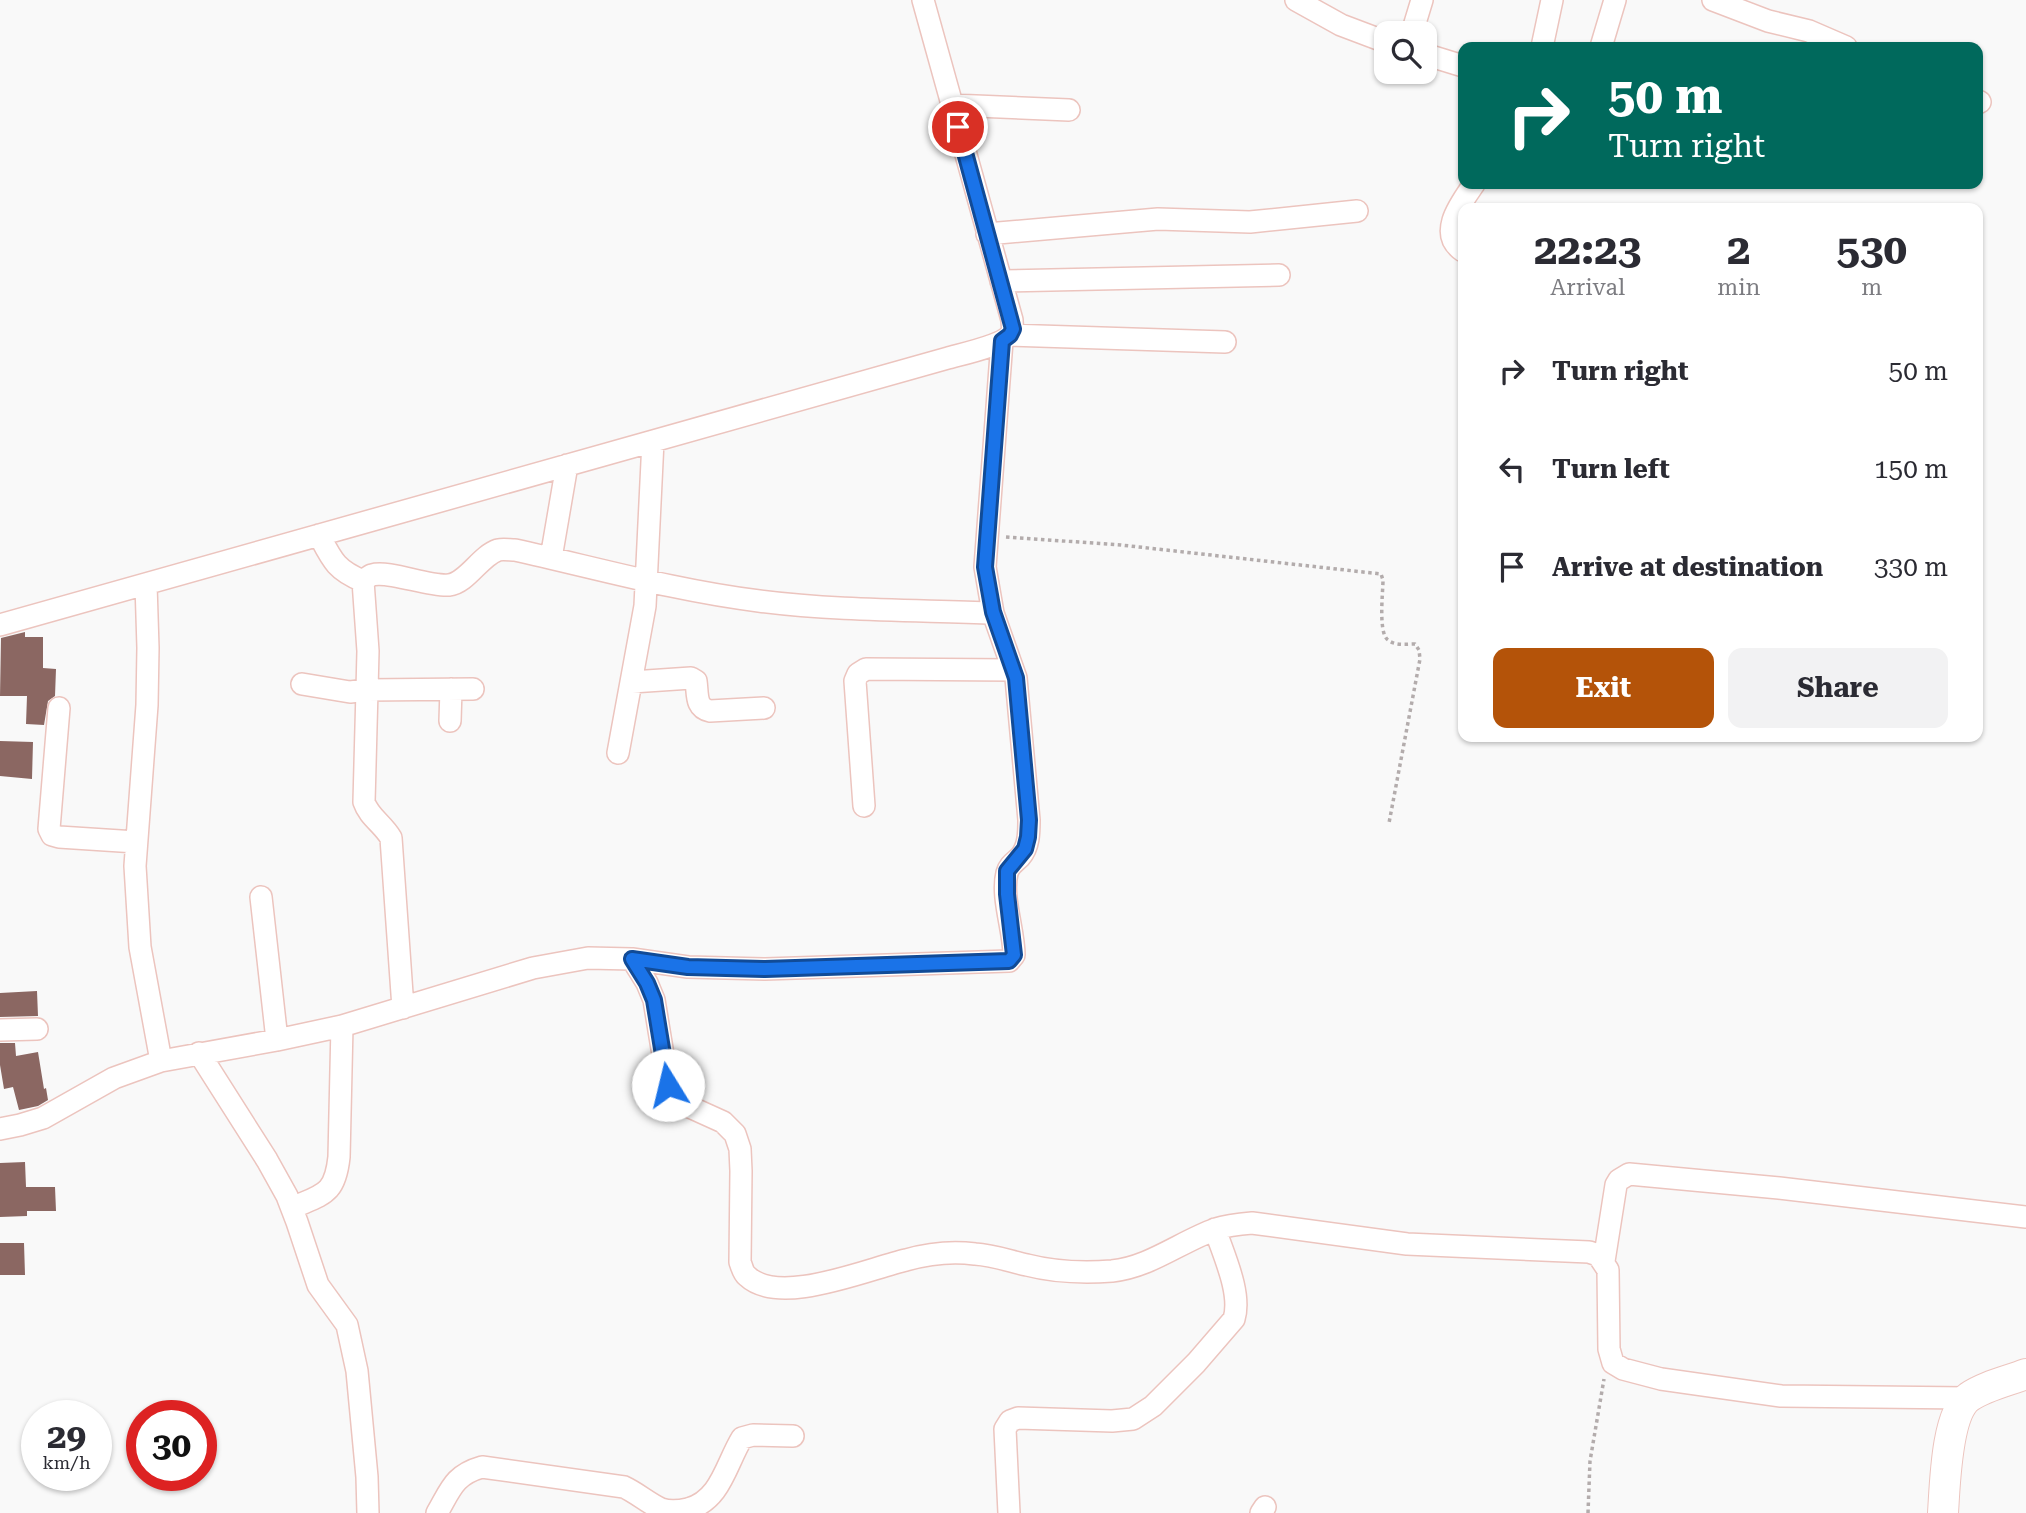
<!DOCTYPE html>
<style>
:root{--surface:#fff;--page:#f2f2f3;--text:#2b2b33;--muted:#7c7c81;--accent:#b45309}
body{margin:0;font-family:"Roboto Serif",serif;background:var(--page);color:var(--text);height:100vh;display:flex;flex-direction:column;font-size:26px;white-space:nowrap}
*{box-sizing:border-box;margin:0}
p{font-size:23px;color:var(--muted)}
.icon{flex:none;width:38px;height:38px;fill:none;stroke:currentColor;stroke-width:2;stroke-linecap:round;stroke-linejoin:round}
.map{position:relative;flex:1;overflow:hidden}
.details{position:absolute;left:1458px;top:203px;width:525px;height:539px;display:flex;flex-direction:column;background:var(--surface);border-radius:14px;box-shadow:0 2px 5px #0004}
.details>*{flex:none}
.top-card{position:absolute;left:1458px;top:42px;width:525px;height:147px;border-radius:14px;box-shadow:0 2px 5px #0004;background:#00695c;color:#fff;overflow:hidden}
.fabs{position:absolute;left:1374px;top:21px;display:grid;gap:14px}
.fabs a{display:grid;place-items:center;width:63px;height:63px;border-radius:14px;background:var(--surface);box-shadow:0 2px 5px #0004;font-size:35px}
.speed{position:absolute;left:21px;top:1400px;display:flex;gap:14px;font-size:35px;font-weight:700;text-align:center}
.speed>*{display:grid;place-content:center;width:91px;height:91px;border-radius:50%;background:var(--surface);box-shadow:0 2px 5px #0004;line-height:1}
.speed small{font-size:18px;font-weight:400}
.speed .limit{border:10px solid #d22;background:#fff;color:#111}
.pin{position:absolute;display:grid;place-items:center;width:60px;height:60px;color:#fff;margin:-30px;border:4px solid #fff;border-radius:50%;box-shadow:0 2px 7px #0007}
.me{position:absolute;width:77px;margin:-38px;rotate:351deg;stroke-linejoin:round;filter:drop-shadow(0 0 5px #0008)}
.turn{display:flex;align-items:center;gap:24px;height:147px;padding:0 35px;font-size:32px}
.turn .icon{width:91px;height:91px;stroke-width:2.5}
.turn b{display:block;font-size:49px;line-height:60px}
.eta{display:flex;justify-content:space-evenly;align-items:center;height:119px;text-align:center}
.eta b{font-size:42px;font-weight:700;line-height:49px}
.cta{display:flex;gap:14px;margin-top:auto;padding:14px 35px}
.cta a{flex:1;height:80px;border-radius:14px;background:var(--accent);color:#fff;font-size:28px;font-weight:700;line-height:80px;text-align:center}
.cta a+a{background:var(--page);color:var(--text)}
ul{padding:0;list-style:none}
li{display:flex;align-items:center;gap:21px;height:98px;padding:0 35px}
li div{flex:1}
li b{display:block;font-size:26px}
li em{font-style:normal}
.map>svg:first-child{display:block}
</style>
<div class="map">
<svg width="2026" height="1513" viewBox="0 0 2026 1513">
<rect width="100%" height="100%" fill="#f9f9f9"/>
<!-- building -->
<path fill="#8b6762" d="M 25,632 L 25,637 L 43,637 L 43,668 L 56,669 L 55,696 L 48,701 L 44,725 L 26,724 L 27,696 L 0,696 L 1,638 Z
M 0,741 L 33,742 L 32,779 L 0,776 Z
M 37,991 L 38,1016 L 0,1017 L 0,993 Z
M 0,1043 L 15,1043 L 16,1056 L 38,1052 L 44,1089 L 46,1088 L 48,1100 L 38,1106 L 19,1110 L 13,1087 L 4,1089 L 0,1065 Z
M 25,1162 L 26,1187 L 55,1187 L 56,1211 L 27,1211 L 27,1216 L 0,1217 L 0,1163 Z
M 0,1243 L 24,1243 L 25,1275 L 0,1275 Z"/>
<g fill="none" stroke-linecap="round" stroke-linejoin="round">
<!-- street casing -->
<g stroke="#ecc4be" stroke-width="24">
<path id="street" d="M 1296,0 L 1341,25 L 1386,42
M 1713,0 L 1768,21 L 1809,31 L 1846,47
M 1412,33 L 1422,0
M 1542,47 L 1552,0
M 1601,47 L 1615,0
M 1424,54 L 1463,66
M 1978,101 L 1980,102
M 952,105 L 1069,110
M 987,234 L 1158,219 L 1250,222 L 1357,211
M 1463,251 C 1437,233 1461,203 1474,184
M 1001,281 L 1279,275
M 1010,335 L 1225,342
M 319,535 C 332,560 336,570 363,581
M 551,558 L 567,465
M 146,584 L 148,648 L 147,705 L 135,866 L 140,947 L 161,1061
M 0,625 L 948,358 C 962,354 1006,345 1012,332 C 1013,328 1012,324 1012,320 L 923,0
M 632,682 L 691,678 L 696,681 C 698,694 695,708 710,711 L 764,708
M 302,684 L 350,692 L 367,690 L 368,651 L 363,581 C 366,579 369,576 372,575 C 389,570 429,587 449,585 C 467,583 480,556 498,550 C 503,549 510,550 515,550 C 596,568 677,591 759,601 C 836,611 915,610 993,613
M 59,708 L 49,829 L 52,835 L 59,837 L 136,842
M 450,721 L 451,689
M 618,753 L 645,606 L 653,441
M 864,806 L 855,681 L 858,674 L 866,669 L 1013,670
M 261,897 L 277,1040
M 632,959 L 647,983 L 654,1000 L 668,1085 L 681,1103 L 723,1122 L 735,1134 L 740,1149 L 741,1171 L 740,1262 C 742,1267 743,1273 747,1276 C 779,1307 867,1269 906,1260 C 927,1254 952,1251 975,1254 C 993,1255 1009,1261 1027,1265 C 1054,1272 1084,1273 1112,1271 C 1150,1267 1180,1242 1216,1229 C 1228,1225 1240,1224 1252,1223 L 1407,1244 L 1589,1252 L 1598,1255 L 1608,1270 L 1609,1349 L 1613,1363 L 1623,1369 L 1661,1379 L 1781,1396 L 1967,1398
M 403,1008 L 391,838 C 383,824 369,817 364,802 L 367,690 L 473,689
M 0,1030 L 37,1029
M 199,1053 L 267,1160 L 287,1196 L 297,1222 L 318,1285 L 347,1325 L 357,1371 L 367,1477 L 368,1513
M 0,1129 L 20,1125 L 43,1118 L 114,1078 L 161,1061 L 277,1040 L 342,1026 L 533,968 L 588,958 L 632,959 L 688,967 L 765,969 L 1009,961 L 1014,955 C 1014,930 1001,897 1007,873 C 1009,865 1015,862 1020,857 C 1029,847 1029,832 1029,820 L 1016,678 L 993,613 L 985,567 L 1002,341
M 292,1208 C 323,1194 335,1195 339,1157 L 342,1026
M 1604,1261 L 1616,1185 L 1619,1180 L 1629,1174 L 1779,1188 L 2026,1217
M 437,1513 C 451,1489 454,1475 482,1467 L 624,1487 C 637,1493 648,1503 661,1509 C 670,1512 679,1511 688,1509 C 721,1500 726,1464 742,1438 L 753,1435 L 793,1436
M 1009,1513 L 1005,1429 L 1010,1421 L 1018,1418 L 1112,1421 L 1133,1419 L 1153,1406 L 1196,1363 L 1234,1319 C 1242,1293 1223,1254 1215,1229
M 1261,1513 L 1265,1507"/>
</g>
<!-- secondary casing -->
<g stroke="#ecc4be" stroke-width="32">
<path id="secondary" d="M 1943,1513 C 1945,1485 1946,1414 1969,1397 C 1985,1386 2008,1381 2026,1374"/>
</g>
<!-- path -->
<path stroke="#b3acac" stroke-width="3.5" stroke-dasharray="3.5 3.5" stroke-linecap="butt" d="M 1006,537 L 1121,545 L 1381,574 L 1383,580 C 1383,592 1378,633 1388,640 C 1395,646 1407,644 1415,644 L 1419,650 L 1420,659 L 1389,823
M 1588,1513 L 1590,1461 L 1604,1379"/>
<!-- street -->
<use href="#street" stroke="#fff" stroke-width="21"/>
<!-- secondary -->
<use href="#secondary" stroke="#fff" stroke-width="30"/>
</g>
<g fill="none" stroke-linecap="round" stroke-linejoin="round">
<!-- route casing -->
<g stroke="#114b97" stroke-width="18">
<path id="route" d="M 668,1085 L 654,1000 L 647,983 L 632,959 L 688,967 L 765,969 L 1009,961 L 1014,955 L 1007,894 L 1007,871 L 1025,849 L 1028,837 L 1029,820 L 1016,678 L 993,612 L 985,567 L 1002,341 L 1010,335 L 1013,329 L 958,127"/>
</g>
<!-- route -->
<use href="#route" stroke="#1a73e8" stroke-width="12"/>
</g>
</svg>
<div class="fabs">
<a><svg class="icon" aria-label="search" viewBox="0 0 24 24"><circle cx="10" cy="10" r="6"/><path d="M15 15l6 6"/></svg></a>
</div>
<div class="speed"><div>29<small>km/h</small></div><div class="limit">30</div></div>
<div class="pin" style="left:958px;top:127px;background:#d93025"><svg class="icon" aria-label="arrive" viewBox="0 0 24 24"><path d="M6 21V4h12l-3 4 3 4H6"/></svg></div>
<svg class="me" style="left:668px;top:1085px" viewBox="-20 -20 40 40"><circle r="19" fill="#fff"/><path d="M0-13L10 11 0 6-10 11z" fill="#1a73e8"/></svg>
<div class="top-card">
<div class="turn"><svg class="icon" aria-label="right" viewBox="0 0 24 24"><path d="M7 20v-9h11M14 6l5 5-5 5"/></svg><div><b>50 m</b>Turn right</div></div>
</div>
<section class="details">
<div class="eta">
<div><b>22:23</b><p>Arrival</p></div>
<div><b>2</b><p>min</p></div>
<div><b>530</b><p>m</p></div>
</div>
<ul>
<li><svg class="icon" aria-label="right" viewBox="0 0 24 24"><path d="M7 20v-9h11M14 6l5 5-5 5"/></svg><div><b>Turn right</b></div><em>50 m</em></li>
<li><svg class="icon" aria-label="left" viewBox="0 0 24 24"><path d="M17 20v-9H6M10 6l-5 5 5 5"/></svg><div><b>Turn left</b></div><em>150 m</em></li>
<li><svg class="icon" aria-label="arrive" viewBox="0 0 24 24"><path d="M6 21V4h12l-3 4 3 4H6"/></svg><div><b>Arrive at destination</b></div><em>330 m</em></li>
</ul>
<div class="cta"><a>Exit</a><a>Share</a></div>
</section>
</div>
